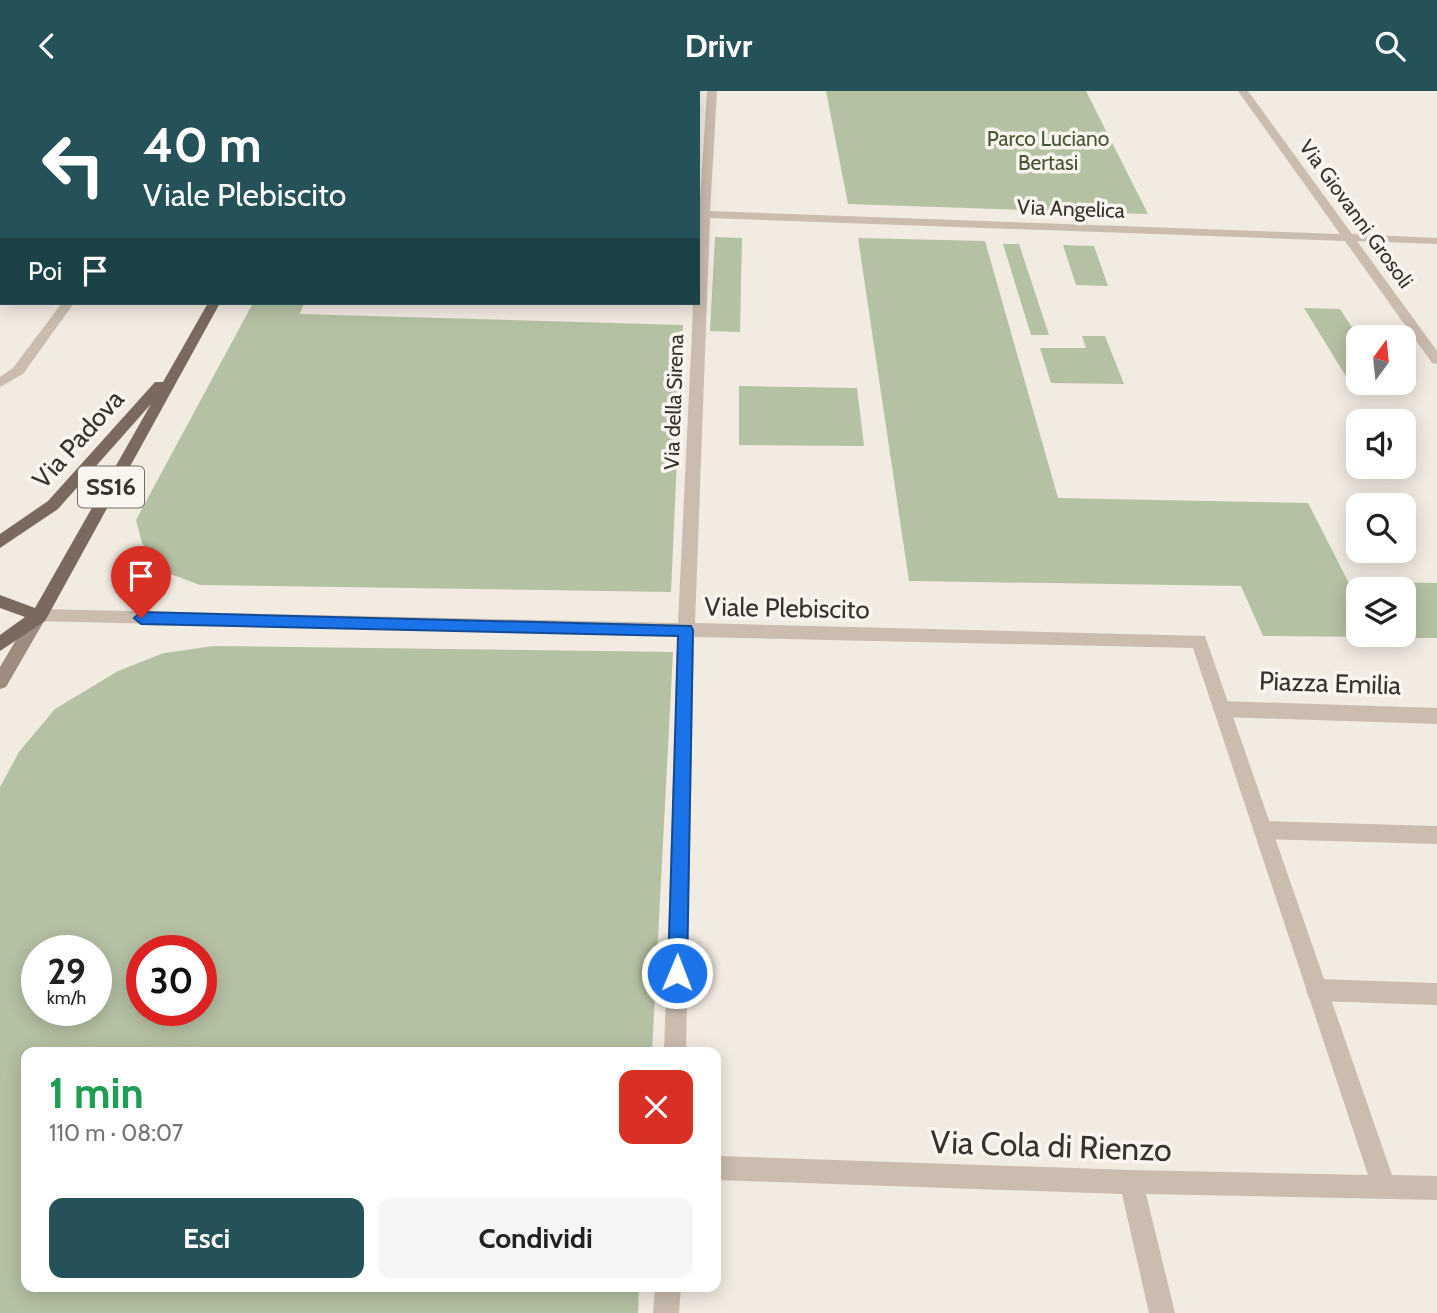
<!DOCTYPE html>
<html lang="it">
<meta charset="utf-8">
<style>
:root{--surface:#fff;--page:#f6f6f6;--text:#202124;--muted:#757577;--accent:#245258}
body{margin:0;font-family:Cabin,sans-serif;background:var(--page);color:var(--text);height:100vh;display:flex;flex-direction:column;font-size:26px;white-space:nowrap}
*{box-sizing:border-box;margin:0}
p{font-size:23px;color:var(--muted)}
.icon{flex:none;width:38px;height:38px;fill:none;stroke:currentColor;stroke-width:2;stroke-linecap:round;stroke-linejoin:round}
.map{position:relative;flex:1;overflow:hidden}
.sheet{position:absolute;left:21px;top:956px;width:700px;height:245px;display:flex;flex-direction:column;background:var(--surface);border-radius:14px;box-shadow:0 4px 18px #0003}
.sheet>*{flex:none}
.banner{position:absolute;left:0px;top:0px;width:700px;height:214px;box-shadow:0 4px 18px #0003;background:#245258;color:#fff;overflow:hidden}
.needle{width:46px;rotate:15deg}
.controls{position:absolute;left:1346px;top:234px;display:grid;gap:14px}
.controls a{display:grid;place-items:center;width:70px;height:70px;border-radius:14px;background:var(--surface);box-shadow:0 4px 18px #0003;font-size:35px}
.speed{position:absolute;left:21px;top:844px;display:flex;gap:14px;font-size:35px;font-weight:700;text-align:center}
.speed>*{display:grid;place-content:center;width:91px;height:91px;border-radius:50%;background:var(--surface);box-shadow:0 4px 18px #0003;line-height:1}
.speed small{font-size:18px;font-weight:400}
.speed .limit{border:10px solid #d22;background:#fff;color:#111}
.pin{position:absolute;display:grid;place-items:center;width:60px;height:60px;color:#fff;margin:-72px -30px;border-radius:50% 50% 50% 0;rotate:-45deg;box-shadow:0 0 7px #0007}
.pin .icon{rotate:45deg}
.me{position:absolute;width:77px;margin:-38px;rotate:1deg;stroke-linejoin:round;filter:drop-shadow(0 0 5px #0008)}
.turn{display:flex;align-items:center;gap:24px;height:147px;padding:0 28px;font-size:32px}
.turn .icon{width:91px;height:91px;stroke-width:2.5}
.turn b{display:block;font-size:49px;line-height:60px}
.then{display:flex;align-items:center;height:66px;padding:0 28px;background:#0003;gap:14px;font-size:26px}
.round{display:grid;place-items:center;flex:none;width:74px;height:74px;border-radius:14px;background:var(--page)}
.head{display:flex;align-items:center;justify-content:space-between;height:119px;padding:0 28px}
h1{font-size:42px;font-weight:800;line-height:52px;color:#1e9e55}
.primary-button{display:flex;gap:14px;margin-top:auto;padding:14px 28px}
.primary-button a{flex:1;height:80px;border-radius:14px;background:var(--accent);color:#fff;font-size:28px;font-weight:800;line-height:80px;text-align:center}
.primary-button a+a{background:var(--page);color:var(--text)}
header{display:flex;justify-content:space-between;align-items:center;height:91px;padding:0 28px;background:var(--accent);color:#fff;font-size:32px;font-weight:800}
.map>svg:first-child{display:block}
</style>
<header><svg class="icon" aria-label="back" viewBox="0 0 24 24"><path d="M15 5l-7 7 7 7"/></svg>Drivr<svg class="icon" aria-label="search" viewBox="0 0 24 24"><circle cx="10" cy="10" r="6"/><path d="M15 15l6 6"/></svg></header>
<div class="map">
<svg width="1437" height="1222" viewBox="0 0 1437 1222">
<rect width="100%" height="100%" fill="#f2ebe2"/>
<!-- green -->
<path fill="#b5c1a3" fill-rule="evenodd" d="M 826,0 L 1086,0 L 1148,123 L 848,113 Z
M 715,146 L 742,147 L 740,241 L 710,240 Z
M 858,147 L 985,150 L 1058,407 L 1308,412 L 1358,510 L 1358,544 L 1377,546 L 1263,545 L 1241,495 L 909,490 Z
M 1003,153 L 1019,153 L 1049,244 L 1031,244 Z
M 1063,154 L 1094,155 L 1108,195 L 1076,194 Z
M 253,212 L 304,212 L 300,223 L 683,234 L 671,501 L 200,494 L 162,480 L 142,452 L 136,429 Z
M 1304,217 L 1340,218 L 1359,247 L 1358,292 L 1389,292 L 1394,300 L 1355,300 Z
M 1082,245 L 1105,245 L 1124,293 L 1051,292 L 1040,257 L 1086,257 Z
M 739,295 L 857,297 L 864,355 L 739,354 Z
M 1369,491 L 1437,492 L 1437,547 L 1398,547 L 1397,544 L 1404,544 L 1404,499 L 1373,499 Z
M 214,555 L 673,561 L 652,961 L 26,961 L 26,1195 L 639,1195 L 638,1222 L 0,1222 L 0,696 L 19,661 L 55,618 L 118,580 L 164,562 ZM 37,859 L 96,859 L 96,919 L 37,919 ZM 201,859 L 201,919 L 142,919 L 142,859 Z"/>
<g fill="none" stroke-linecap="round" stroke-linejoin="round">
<!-- service -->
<path fill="#cabcaf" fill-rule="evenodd" d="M 189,0 L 200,0 L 187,2 Z
M 0,111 L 2,111 L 0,118 Z
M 62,212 L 74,212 L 23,283 L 0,296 L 0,286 L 13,277 Z
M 1222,610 L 1437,617 L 1437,633 L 1222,626 L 1216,623 L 1213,618 L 1216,613 Z
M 1263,730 L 1437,735 L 1437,753 L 1263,748 L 1256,745 L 1253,739 L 1256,733 Z
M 1317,888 L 1437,892 L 1437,914 L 1317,910 L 1309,907 L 1306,899 L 1309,891 Z"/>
<!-- minor -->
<path fill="#cabcaf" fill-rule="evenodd" d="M 707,0 L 717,0 L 710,120 L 1340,143 L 1238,0 L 1248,0 L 1352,143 L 1437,147 L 1437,153 L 1357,150 L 1437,260 L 1437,273 L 1432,272 L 1345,150 L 710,127 L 695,532 L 1205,545 L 1392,1084 L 1437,1085 L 1437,1109 L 1146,1103 L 1175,1222 L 1149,1222 L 1122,1103 L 716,1089 L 716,1065 L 1131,1079 L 1368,1084 L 1193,557 L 694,546 L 686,961 L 664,961 L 678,545 L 33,530 L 31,525 L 33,520 L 39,518 L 678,532 L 692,240 L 693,212 L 698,212 L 699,123 Z
M 655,1195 L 681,1195 L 679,1222 L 653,1222 Z"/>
<!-- secondary -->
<path fill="#9e8c80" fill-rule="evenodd" d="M 39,518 L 45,520 L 47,525 L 6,596 L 0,598 L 0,576 L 33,520 Z"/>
<!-- primary -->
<path fill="#7a695f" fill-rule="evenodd" d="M 334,0 L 344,0 L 333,2 Z
M 208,212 L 220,212 L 45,530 L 0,560 L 0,544 L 25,526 L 0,517 L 0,504 L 35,517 L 151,313 L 58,418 L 0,457 L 0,443 L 48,410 L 155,291 L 163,291 Z"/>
</g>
<!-- route -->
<path fill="#1a73e8" stroke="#114b97" stroke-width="2" d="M 141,521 L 691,535 L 693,539 L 687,882 L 684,889 L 677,891 L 670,889 L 668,882 L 678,545 L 141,533 L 134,527 Z"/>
<g text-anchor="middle" stroke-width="7" stroke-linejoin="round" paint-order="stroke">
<!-- far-park labels -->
<g font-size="21" fill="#475632" stroke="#faf5ef">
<text x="1048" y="55">Parco Luciano<tspan x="1048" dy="24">Bertasi</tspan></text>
</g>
<!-- far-street labels -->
<g font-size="21" fill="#39312c" stroke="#faf5ef">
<text transform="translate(1071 118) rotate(2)" y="7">Via Angelica</text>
<text transform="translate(1356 123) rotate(54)" y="7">Via Giovanni Grosoli</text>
<text transform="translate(674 311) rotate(-88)" y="7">Via della Sirena</text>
</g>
<!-- shield labels -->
<rect fill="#faf5ef" stroke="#736c66" stroke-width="2" x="78" y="375.5" width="66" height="41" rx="5"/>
<g font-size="24" font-weight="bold" fill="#39312c">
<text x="111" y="404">SS16</text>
</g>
<!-- street labels -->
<g font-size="26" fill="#39312c" stroke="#faf5ef">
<text transform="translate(78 348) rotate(-48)" y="9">Via Padova</text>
<text transform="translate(787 517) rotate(1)" y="9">Viale Plebiscito</text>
<text transform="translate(1330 592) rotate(2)" y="9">Piazza Emilia</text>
</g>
<!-- near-street labels -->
<g font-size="32" fill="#39312c" stroke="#faf5ef">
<text transform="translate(1051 1055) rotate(2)" y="11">Via Cola di Rienzo</text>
</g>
</g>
</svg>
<div class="controls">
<a><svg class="needle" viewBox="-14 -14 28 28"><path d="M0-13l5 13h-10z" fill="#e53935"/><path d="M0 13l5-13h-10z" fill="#757577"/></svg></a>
<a><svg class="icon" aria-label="sound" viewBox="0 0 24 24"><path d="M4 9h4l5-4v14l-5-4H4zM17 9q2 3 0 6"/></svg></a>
<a><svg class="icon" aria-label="search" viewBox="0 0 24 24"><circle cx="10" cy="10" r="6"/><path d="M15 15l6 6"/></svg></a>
<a><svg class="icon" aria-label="layers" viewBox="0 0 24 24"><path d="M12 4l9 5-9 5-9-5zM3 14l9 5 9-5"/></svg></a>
</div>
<div class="speed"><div>29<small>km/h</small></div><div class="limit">30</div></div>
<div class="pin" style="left:141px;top:527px;background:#d93025"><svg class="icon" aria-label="arrive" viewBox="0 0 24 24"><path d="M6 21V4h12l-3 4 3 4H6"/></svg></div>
<svg class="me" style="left:677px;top:882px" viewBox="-20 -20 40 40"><circle r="17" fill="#1a73e8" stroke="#fff" stroke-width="3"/><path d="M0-11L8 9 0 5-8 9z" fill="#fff"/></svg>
<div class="banner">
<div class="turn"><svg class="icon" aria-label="left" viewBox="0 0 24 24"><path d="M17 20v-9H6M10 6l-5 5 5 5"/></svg><div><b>40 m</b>Viale Plebiscito</div></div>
<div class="then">Poi<svg class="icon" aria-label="arrive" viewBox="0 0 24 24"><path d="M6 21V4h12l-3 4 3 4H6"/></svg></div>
</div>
<section class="sheet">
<div class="head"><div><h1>1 min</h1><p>110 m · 08:07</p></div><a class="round" style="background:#d93025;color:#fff"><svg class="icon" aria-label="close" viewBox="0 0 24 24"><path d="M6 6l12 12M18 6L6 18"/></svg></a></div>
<div class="primary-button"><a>Esci</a><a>Condividi</a></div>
</section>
</div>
